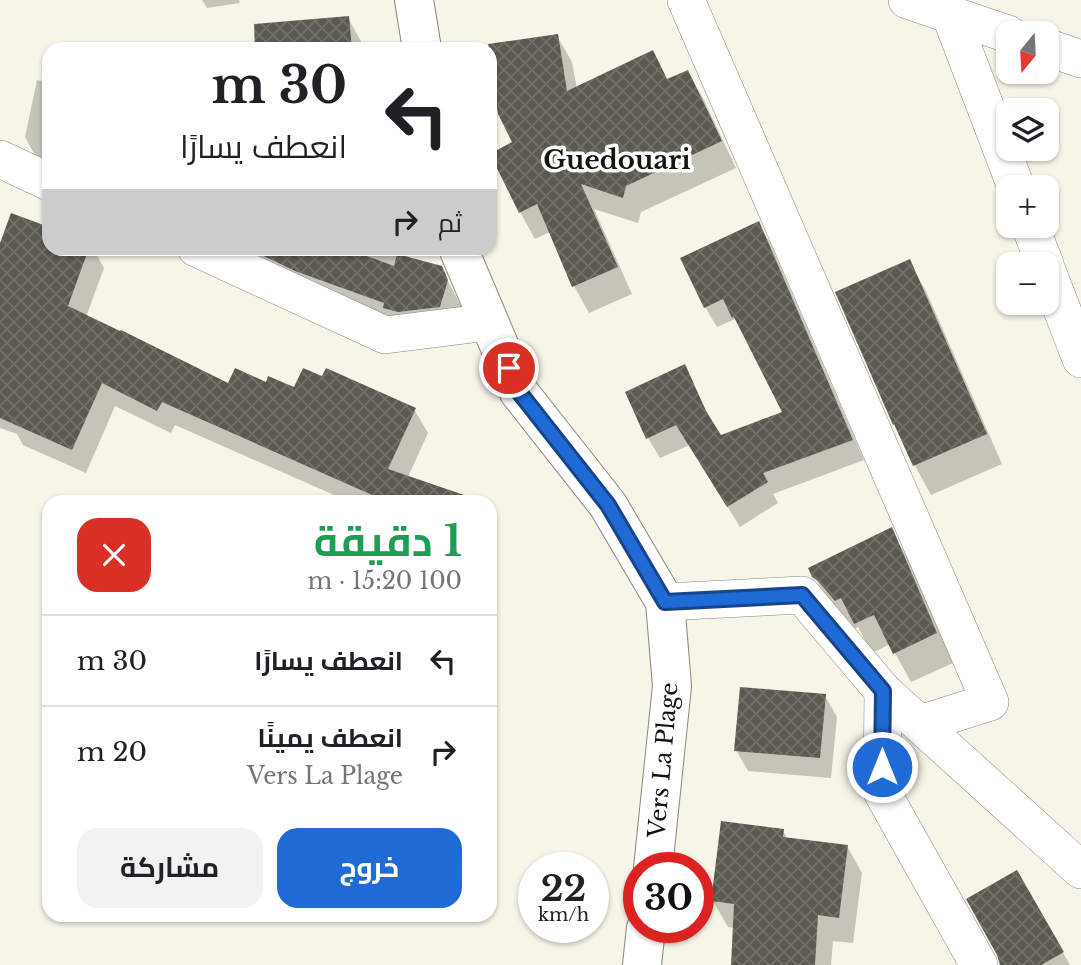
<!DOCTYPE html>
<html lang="ar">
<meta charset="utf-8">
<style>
:root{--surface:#fff;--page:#f2f2f2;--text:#202124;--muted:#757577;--line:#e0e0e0;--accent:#206ad5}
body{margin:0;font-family:"Libre Baskerville",Cairo,serif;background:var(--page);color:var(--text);direction:rtl;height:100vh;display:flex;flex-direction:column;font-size:26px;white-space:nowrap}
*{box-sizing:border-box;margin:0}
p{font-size:23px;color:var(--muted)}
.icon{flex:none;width:38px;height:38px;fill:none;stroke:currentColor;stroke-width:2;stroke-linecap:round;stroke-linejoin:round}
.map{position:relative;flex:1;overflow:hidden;direction:ltr}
.side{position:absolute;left:42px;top:495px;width:455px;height:427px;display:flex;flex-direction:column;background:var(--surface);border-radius:21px;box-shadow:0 2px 5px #0004;direction:rtl}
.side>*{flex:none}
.top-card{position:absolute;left:42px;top:42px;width:455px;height:214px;border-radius:21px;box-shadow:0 2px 5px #0004;direction:rtl;background:#fff;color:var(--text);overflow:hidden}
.needle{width:46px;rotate:198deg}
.fabs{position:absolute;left:996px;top:21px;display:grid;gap:14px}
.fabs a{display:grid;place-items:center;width:63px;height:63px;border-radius:14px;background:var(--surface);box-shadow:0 2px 5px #0004;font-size:35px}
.speed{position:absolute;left:518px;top:852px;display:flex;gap:14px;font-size:35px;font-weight:700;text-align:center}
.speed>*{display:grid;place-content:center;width:91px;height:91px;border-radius:50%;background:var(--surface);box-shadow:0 2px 5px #0004;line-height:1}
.speed small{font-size:18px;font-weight:400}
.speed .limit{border:10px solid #d22;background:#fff;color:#111}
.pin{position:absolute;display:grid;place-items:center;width:60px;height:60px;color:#fff;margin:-30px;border:4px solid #fff;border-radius:50%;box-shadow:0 2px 7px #0007}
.me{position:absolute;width:77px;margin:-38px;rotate:0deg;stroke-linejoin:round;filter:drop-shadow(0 0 5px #0008)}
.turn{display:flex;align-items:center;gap:24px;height:147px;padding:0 35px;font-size:32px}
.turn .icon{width:91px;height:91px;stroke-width:2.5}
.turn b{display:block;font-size:49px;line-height:60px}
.then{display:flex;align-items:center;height:66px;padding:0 35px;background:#0003;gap:14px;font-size:26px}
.round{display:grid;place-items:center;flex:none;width:74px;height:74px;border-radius:21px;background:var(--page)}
.summary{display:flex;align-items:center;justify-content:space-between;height:119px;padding:0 35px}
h1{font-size:42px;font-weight:700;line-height:52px;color:#1e9e55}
.primary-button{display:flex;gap:14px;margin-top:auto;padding:14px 35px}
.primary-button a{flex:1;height:80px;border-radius:21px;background:var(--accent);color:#fff;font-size:28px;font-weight:700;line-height:80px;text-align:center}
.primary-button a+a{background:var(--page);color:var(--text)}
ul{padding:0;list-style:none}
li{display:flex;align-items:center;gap:21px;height:91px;padding:0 35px;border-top:2px solid var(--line)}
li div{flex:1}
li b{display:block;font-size:26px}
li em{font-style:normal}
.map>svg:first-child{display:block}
</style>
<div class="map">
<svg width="1081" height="965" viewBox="0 0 1081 965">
<defs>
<pattern id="building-cross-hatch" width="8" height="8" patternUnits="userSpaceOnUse" patternTransform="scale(1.75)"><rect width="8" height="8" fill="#5c5a50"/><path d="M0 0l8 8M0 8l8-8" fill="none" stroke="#73726a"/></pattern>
</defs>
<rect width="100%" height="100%" fill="#f7f5e8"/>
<!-- shadow -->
<path fill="#0003" d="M 202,0 L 239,0 L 240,3 L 207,8 Z
M 348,18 L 362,43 L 363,49 L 275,49 Z
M 557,36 L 572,62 L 577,89 L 653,53 L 668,81 L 687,72 L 703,98 L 736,168 L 641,212 L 638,223 L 594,209 L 632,294 L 589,313 L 574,286 L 550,232 L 535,239 L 520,212 L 492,154 L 514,143 Z
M 37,80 L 49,83 L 49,160 L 36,157 L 25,137 Z
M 758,223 L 770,243 L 864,460 L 773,494 L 778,503 L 740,527 L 690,445 L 660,458 L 648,438 L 684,367 L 720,437 L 784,413 L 735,319 L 717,327 L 705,307 Z
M 49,229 L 49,248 L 93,248 L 104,268 L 86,317 L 229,385 L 267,384 L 414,409 L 428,433 L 408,477 L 459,495 L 463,502 L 350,502 L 175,425 L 171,433 L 115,406 L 86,473 L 23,445 L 17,434 L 0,428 L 0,249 Z
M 189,248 L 404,248 L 408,255 L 407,259 L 441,268 L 461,306 L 454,332 L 414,337 Z
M 909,262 L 926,291 L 1002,464 L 931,495 L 915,466 L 902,437 Z
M 891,530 L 908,559 L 953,663 L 911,682 L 890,644 L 872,653 L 858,627 L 853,630 L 831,606 L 814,576 Z
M 825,696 L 837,717 L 831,778 L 748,771 L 736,750 Z
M 783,831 L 788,839 L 847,846 L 862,873 L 853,943 L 833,941 L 831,965 L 733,965 L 735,928 L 728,927 L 713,901 Z
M 1017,872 L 1070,965 L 1001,965 Z"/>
<!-- building -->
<path fill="url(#building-cross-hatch)" d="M 349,16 L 352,49 L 255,49 L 254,24 Z
M 558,34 L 567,91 L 653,50 L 667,79 L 688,70 L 722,141 L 626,186 L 623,198 L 581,184 L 618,267 L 572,287 L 537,204 L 519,213 L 490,154 L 512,142 L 498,114 L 490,59 L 490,49 L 489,49 L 488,44 Z
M 11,213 L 49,227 L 49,248 L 89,248 L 68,306 L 120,331 L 121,330 L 228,383 L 235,368 L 266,382 L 268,376 L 294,387 L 303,368 L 322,376 L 326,368 L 416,408 L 388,469 L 470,497 L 469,502 L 388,502 L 162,402 L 157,411 L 102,383 L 72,450 L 0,418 L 0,243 Z
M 759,221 L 853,440 L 763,473 L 768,482 L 727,507 L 676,425 L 646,439 L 625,392 L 685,364 L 706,411 L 721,435 L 782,412 L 734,317 L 732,318 L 723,299 L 704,308 L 680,258 Z
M 247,248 L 345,248 L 394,266 L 397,254 L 442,266 L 448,280 L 440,307 L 398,312 L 383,308 L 384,303 L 295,271 Z
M 910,259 L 987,434 L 913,466 L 894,424 L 893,425 L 835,292 Z
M 892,527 L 937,633 L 893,654 L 874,615 L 854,624 L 841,598 L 835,601 L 818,581 L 812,577 L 808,568 Z
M 740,687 L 826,694 L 820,758 L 734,751 Z
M 721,821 L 784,829 L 783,837 L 848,845 L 839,918 L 818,915 L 815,965 L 731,965 L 734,904 L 711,901 Z
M 1017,870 L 1064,952 L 1041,965 L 1000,965 L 997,955 L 966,899 Z"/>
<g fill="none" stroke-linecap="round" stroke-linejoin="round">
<!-- street casing -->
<g stroke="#88867b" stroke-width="38">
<path id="street" d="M 686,0 L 990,702 L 920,724
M 907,0 L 1008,34
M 950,14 L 1016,187
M 1046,47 L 1081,59
M 0,159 L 49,182
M 1030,226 L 1045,264
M 196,248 L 385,335 L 489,322
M 1046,268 L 1081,359
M 665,602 L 802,595 L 883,691 L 1081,870
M 883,691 L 882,792 L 979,965"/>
</g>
<!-- secondary casing -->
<g stroke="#88867b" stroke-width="40">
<path id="secondary" d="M 414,0 L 422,49
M 458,248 L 519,392 L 608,505 L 665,602 L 672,686 L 653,868
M 642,965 L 646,928"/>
</g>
<!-- street -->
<use href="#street" stroke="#fff" stroke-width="37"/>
<!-- secondary -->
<use href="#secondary" stroke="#fff" stroke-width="38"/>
</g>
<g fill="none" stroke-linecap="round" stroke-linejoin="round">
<!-- route casing -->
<g stroke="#15458a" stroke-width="18">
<path id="route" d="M 509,368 L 519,392 L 608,505 L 665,602 L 802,595 L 883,691 L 882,767"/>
</g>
<!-- route -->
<use href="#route" stroke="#206ad5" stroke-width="12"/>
</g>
<g text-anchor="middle" stroke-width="7" stroke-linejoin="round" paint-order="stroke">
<!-- street labels -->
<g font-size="23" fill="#151410" stroke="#fff">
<text transform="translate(663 760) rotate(-85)" y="8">Vers La Plage</text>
</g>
<!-- quarter labels -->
<g font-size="26" font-weight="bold" fill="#151410" stroke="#fff">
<text x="617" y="169">Guedouari</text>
</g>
</g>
</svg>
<div class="fabs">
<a><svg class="needle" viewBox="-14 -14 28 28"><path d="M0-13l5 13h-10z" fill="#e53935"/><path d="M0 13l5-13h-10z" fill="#757577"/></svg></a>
<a><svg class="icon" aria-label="layers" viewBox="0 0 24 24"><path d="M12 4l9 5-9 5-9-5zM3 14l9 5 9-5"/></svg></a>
<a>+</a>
<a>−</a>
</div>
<div class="speed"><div>22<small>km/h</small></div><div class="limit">30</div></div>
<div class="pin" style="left:509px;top:368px;background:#d93025"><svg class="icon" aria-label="arrive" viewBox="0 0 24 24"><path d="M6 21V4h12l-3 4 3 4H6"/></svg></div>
<svg class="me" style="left:882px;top:767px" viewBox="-20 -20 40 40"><circle r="17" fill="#206ad5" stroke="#fff" stroke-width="3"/><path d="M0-11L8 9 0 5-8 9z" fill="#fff"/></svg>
<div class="top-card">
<div class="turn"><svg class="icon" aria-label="left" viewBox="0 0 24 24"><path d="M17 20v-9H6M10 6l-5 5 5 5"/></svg><div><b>30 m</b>انعطف يسارًا</div></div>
<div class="then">ثم<svg class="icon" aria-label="right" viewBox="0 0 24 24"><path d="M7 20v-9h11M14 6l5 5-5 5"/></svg></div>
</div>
<section class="side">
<div class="summary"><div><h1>1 دقيقة</h1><p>100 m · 15:20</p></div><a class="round" style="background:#d93025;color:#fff"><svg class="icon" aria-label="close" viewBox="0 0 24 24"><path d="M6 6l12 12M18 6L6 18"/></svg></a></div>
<ul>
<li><svg class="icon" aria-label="left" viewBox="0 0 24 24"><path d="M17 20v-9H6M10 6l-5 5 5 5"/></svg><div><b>انعطف يسارًا</b></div><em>30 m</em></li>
<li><svg class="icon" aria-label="right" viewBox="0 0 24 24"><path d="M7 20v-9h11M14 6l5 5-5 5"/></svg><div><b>انعطف يمينًا</b><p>Vers La Plage</p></div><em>20 m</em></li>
</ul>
<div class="primary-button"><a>خروج</a><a>مشاركة</a></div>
</section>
</div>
